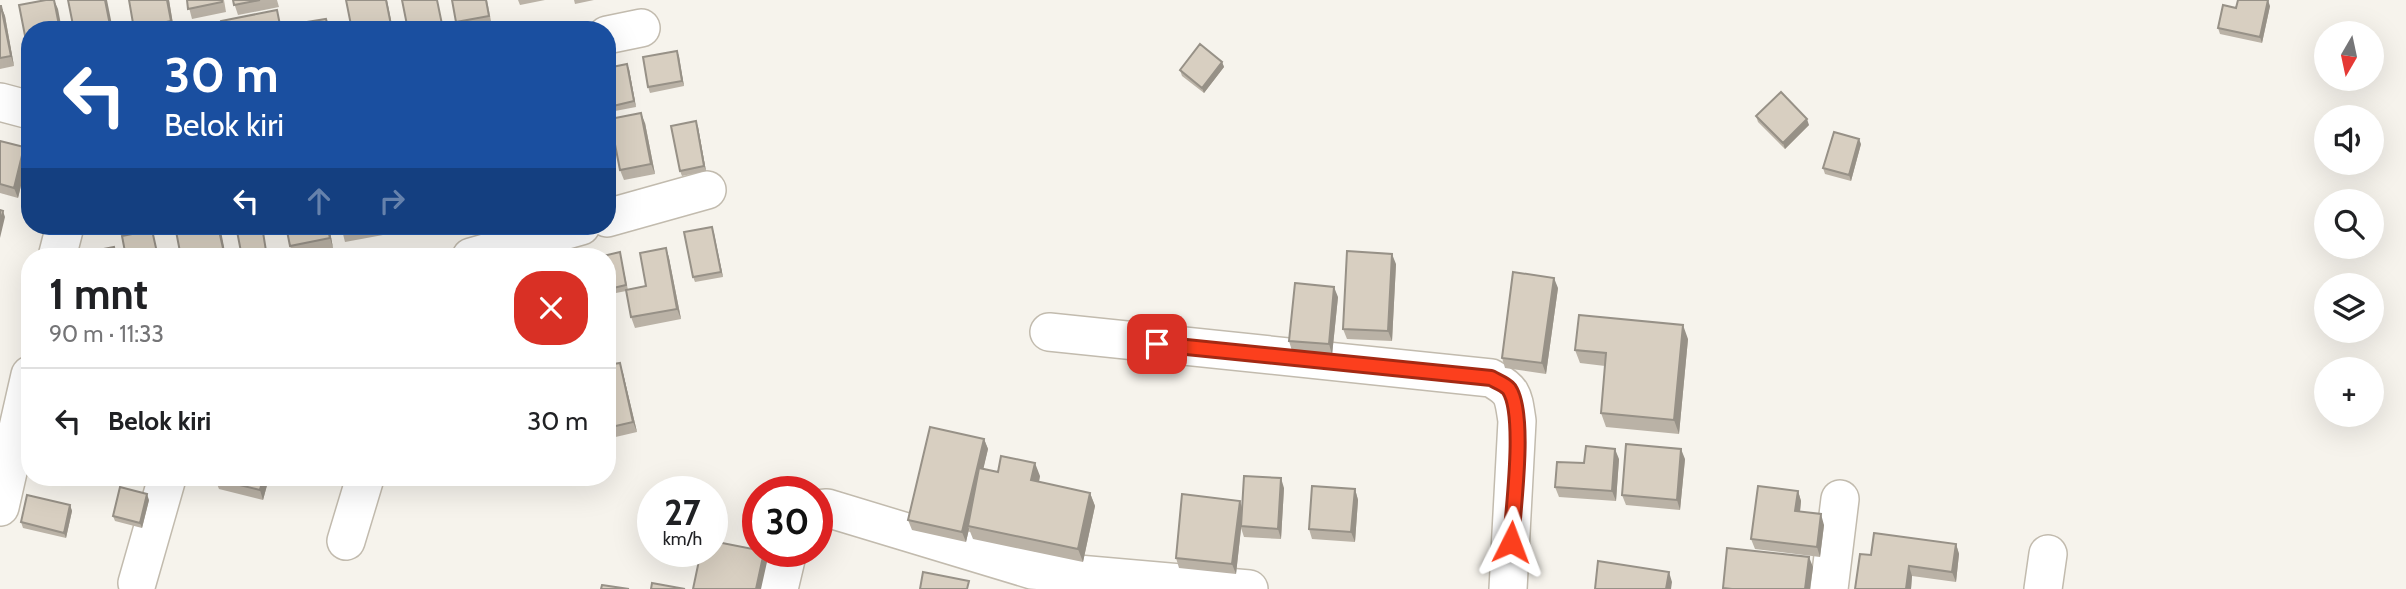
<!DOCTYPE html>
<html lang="id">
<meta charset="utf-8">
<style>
:root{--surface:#fff;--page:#f6f6f6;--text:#202124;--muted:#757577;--line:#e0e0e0}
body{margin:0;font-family:Cabin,sans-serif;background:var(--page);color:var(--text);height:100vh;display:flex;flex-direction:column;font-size:26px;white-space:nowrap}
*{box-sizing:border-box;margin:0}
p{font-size:23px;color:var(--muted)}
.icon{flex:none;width:38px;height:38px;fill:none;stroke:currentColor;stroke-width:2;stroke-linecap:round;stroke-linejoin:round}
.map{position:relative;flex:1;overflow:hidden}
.sheet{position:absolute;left:21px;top:248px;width:595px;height:238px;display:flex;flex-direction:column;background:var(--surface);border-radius:28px;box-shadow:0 7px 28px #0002}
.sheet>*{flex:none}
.guide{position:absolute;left:21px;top:21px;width:595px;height:214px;border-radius:28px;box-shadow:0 7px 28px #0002;background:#1a4fa0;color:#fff;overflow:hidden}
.needle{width:46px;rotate:189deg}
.tools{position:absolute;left:2314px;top:21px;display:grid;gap:14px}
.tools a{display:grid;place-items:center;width:70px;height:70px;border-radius:50%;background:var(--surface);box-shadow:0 7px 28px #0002;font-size:35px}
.speed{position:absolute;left:637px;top:476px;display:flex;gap:14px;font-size:35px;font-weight:700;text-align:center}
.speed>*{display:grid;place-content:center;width:91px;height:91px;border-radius:50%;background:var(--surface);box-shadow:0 7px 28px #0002;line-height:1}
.speed small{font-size:18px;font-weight:400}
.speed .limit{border:10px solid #d22;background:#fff;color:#111}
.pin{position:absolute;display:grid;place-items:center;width:60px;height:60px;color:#fff;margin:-30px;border-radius:14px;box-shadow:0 4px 10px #0006}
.me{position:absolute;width:77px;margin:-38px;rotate:3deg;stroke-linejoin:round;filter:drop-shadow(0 0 5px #0008)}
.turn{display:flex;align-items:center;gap:24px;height:147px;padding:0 28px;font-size:32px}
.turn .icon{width:91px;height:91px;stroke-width:2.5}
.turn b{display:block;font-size:49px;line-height:60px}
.lanes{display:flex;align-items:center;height:66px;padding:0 28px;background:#0003;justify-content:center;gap:35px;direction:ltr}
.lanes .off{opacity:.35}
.round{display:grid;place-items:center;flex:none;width:74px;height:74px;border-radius:28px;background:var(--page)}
.headline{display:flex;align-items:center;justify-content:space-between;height:119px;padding:0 28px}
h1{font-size:42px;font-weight:700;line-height:52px}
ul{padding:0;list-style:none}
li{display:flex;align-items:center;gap:21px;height:105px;padding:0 28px;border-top:2px solid var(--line)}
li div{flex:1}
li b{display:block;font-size:26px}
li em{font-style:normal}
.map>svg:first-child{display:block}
</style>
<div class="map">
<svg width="2406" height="589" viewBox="0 0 2406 589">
<rect width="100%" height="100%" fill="#f6f3ec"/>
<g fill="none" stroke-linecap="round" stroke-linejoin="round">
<!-- minor casing -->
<g stroke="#c2bbae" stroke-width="40">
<path id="minor" d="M 607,35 L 641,28
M 0,102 L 30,110
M 607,218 L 707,190
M 57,257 L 65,226
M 471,257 L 581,226
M 1049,332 L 1491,378 C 1514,391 1513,395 1517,421 L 1508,589
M 0,507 L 30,375
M 817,509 L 827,508 L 1032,570 L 1249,589
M 346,541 L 365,478
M 137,583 L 167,478
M 779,589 L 788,551
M 1829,589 L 1840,499
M 2043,589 L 2048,554"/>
</g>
<!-- minor -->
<use href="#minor" stroke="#fff" stroke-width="37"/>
</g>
<!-- wall -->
<path fill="#bab2a6" d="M 129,0 L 169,0 L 174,30 L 135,30 Z
M 187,0 L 224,0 L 226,12 L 192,19 Z
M 233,0 L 277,0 L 279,7 L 238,15 Z
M 452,0 L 487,0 L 491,21 L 458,27 Z
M 518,0 L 545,0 L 520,5 Z
M 574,0 L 594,0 L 575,4 Z
M 0,6 L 1,6 L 5,16 L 14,66 L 0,69 Z
M 2270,6 L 2262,43 L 2220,34 L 2218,28 L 2236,8 Z
M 677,51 L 684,86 L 650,93 L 648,87 Z
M 1222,62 L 1224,67 L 1204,93 L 1182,76 L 1180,70 Z
M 629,69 L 636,107 L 615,111 L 613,106 Z
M 1756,116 L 1809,125 L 1785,149 L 1758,122 Z
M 645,123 L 655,174 L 624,180 L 620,170 Z
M 698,127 L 706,171 L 682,176 L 680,171 Z
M 0,141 L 24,147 L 28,157 L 18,198 L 0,193 Z
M 1861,144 L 1851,181 L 1825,174 L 1823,168 Z
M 329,226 L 333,248 L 293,256 L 290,246 Z
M 341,226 L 381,226 L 383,235 L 345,242 Z
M 407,226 L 447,226 L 447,227 L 410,234 Z
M 712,227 L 723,277 L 695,282 L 693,277 Z
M 666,248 L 669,258 L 681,319 L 635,328 L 631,317 L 626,291 L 611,294 L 609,289 L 620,252 L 628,290 L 646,286 Z
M 1396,264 L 1392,341 L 1347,339 L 1343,329 Z
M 1558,288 L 1546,374 L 1505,368 L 1502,358 Z
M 1338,297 L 1332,355 L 1292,351 L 1289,341 Z
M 1688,339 L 1679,434 L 1606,427 L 1601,413 L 1605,366 L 1580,363 L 1575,350 Z
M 607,365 L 623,373 L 637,432 L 607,439 Z
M 984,439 L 988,449 L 983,469 L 998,472 L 1040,476 L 1039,482 L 1090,493 L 1095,506 L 1083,562 L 973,539 L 969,529 L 966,542 L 912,530 L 908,520 Z
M 1619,459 L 1616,501 L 1559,497 L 1555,487 Z
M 1685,459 L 1680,510 L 1626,505 L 1622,495 Z
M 53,478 L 72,478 L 71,482 Z
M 269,478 L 263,500 L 219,489 L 215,479 Z
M 1284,488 L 1281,539 L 1244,537 L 1241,528 L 1236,574 L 1179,568 L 1176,558 Z
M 1355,489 L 1358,500 L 1355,542 L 1312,539 L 1309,529 Z
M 1798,491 L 1801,501 L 1800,512 L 1824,525 L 1820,557 L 1755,549 L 1751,539 Z
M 149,500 L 142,528 L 115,521 L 113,516 Z
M 70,505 L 72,511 L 66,538 L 23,528 L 21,522 Z
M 1956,544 L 1959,554 L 1956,582 L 1912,576 L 1911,589 L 1855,589 L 1871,555 Z"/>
<!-- shaded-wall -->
<path fill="#979187" d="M 54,0 L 58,9 L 62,30 L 60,30 Z
M 105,0 L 107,0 L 113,30 L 111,30 Z
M 167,0 L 169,0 L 174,30 L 171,21 Z
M 386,0 L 387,0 L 393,30 L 392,30 Z
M 2268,0 L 2270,6 L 2262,43 L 2260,37 Z
M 1,6 L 5,16 L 14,66 L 11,56 Z
M 677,51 L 679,56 L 684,86 L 682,81 Z
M 1222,62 L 1224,67 L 1204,93 L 1202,88 Z
M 627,64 L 629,69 L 636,107 L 634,101 Z
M 641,113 L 645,123 L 655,174 L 651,164 Z
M 1807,119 L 1809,125 L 1785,149 L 1783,143 Z
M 696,121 L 698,127 L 706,171 L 704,166 Z
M 1859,139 L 1861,144 L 1851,181 L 1849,175 Z
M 24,147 L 28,157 L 18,198 L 14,188 Z
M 3,211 L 5,217 L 0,238 L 0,224 Z
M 218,226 L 220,226 L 226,257 L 225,257 Z
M 327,226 L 329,226 L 333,248 L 330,238 Z
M 712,227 L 714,233 L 723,277 L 721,272 Z
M 666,248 L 669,258 L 681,319 L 677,309 Z
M 1392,254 L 1396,264 L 1392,341 L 1388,331 Z
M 1554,278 L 1558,288 L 1546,374 L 1542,363 Z
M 1334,287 L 1338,297 L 1332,355 L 1329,344 Z
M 1683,325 L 1688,339 L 1679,434 L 1674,420 Z
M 620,363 L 623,373 L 637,432 L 633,422 Z
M 984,439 L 988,449 L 970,526 L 968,526 L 969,529 L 966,542 L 962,532 Z
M 1615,449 L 1619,459 L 1616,501 L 1612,491 Z
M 1681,449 L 1685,459 L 1680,510 L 1677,500 Z
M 1035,463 L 1040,476 L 1036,494 L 1031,480 Z
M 263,478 L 269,478 L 263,500 L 260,490 Z
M 1281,478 L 1284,488 L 1281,539 L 1278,529 Z
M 1355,489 L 1358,500 L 1355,542 L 1351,532 Z
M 1798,491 L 1801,501 L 1799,521 L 1795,511 Z
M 1090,493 L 1095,506 L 1083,562 L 1078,549 Z
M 147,494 L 149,500 L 142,528 L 140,523 Z
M 1240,501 L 1243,511 L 1236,574 L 1232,564 Z
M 70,505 L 72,511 L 66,538 L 64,533 Z
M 1821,514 L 1824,525 L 1820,557 L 1817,547 Z
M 1956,544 L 1959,554 L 1956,582 L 1952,572 Z
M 764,552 L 767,562 L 761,589 L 756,589 Z
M 1809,557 L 1813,567 L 1810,589 L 1805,589 Z
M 1909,566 L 1912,576 L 1911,589 L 1906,589 Z
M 1669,572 L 1672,582 L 1671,589 L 1666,589 Z"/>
<!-- building -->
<path fill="#d8cfc1" stroke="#979187" stroke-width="2" d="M 46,0 L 54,0 L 60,30 L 30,30 L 30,51 L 28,51 L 19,5 Z
M 68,0 L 105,0 L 111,30 L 74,30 Z
M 129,0 L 167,0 L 171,21 L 134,29 Z
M 187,0 L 222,0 L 222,2 L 188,9 Z
M 233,0 L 260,0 L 234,5 Z
M 346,0 L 386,0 L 392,30 L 352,30 Z
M 402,0 L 437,0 L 443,29 L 408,30 Z
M 452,0 L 486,0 L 489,16 L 456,22 Z
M 2238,0 L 2268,0 L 2260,37 L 2218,28 L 2223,5 L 2236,8 Z
M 0,6 L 1,6 L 11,56 L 0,58 Z
M 277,10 L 281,30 L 222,30 L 221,21 Z
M 326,19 L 329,30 L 295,30 L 294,24 Z
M 1200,44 L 1222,62 L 1202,88 L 1180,70 Z
M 677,51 L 682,81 L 648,87 L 643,57 Z
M 627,64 L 634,101 L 613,106 L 607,78 L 607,68 Z
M 1781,92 L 1807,119 L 1783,143 L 1756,116 Z
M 641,113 L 651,164 L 620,170 L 610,119 Z
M 696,121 L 704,166 L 680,171 L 671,126 Z
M 1834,132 L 1859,139 L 1849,175 L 1823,168 Z
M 0,141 L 24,147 L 14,188 L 0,184 Z
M 0,210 L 3,211 L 0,224 Z
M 175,226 L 218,226 L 225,257 L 181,257 Z
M 236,226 L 262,226 L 267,257 L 242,257 Z
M 286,226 L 327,226 L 330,238 L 290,246 Z
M 341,226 L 375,226 L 342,232 Z
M 712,227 L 721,272 L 693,277 L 684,232 Z
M 152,230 L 158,257 L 126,257 L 122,236 Z
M 114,247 L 116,257 L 89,257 L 88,252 Z
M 666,248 L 677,309 L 631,317 L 626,290 L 646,286 L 640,253 Z
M 1347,251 L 1392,254 L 1388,331 L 1343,329 Z
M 620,252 L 626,285 L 609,289 L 607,279 L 607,257 L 603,257 L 603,256 Z
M 1513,272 L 1554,278 L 1542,363 L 1502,358 Z
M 1295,283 L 1334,287 L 1329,344 L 1289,341 Z
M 1579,315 L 1683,325 L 1674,420 L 1601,413 L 1606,353 L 1575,350 Z
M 620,363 L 633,422 L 607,428 L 607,365 Z
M 930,427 L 984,439 L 962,532 L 908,520 Z
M 1626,444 L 1681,449 L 1677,500 L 1622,495 Z
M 1586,446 L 1615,449 L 1612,491 L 1555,487 L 1557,462 L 1584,463 Z
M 1001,456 L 1035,463 L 1031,480 L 1090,493 L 1078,549 L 968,526 L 979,468 L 998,472 Z
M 1244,476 L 1281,478 L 1278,529 L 1241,526 Z
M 215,478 L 263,478 L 260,490 L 215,479 Z
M 1312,486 L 1355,489 L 1351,532 L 1309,529 Z
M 1758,486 L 1798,491 L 1795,511 L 1821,514 L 1817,547 L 1751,539 Z
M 120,487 L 147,494 L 140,523 L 113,516 Z
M 1182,494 L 1240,501 L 1232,564 L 1176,558 Z
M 27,495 L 70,505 L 64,533 L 21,522 Z
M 1874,533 L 1956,544 L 1952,572 L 1909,566 L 1906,589 L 1855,589 L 1860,554 L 1871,555 Z
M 712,541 L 758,550 L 758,551 L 764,552 L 756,589 L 693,589 L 701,551 L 712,551 Z
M 1727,548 L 1809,557 L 1805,589 L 1732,589 L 1723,588 Z
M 1598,561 L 1669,572 L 1666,589 L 1595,589 Z
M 923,572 L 969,581 L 967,589 L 920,589 Z
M 652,583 L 685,589 L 651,589 Z
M 602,585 L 629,589 L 601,589 Z"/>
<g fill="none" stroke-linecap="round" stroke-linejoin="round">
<!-- route casing -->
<g stroke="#a42913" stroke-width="18">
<path id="route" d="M 1157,344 L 1491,378 C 1496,381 1505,384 1509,389 C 1526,414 1513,510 1511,542"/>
</g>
<!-- route -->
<use href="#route" stroke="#fc3f1d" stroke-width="12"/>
</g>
</svg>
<div class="tools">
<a><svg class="needle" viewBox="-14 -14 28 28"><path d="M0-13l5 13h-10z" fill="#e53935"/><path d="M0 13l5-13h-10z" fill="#757577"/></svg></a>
<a><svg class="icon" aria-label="sound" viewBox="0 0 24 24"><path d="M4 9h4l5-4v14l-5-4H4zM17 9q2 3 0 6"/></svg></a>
<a><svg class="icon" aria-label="search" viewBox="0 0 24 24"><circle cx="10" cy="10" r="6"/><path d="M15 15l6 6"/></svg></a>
<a><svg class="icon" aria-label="layers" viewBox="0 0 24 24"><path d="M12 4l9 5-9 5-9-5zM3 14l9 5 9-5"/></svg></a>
<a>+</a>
</div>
<div class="speed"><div>27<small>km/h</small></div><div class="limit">30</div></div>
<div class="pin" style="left:1157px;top:344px;background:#d93025"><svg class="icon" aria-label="arrive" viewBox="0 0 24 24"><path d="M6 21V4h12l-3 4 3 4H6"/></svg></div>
<svg class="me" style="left:1511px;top:542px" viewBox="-20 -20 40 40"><path d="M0-17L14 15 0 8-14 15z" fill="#fc3f1d" stroke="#fff" stroke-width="4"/></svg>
<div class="guide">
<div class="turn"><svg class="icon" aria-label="left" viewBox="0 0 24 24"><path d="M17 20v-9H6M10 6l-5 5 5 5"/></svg><div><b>30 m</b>Belok kiri</div></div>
<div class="lanes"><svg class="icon" aria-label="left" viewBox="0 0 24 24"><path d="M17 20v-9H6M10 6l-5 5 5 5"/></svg><svg class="icon off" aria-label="ahead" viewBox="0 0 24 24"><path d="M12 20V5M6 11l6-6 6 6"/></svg><svg class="icon off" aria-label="right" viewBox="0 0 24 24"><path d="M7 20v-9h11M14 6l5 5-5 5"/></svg></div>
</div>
<section class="sheet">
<div class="headline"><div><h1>1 mnt</h1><p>90 m · 11:33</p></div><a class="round" style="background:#d93025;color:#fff"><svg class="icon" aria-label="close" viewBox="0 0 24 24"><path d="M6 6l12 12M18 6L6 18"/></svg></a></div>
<ul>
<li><svg class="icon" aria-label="left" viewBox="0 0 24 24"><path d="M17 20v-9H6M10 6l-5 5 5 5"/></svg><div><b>Belok kiri</b></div><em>30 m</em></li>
</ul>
</section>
</div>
